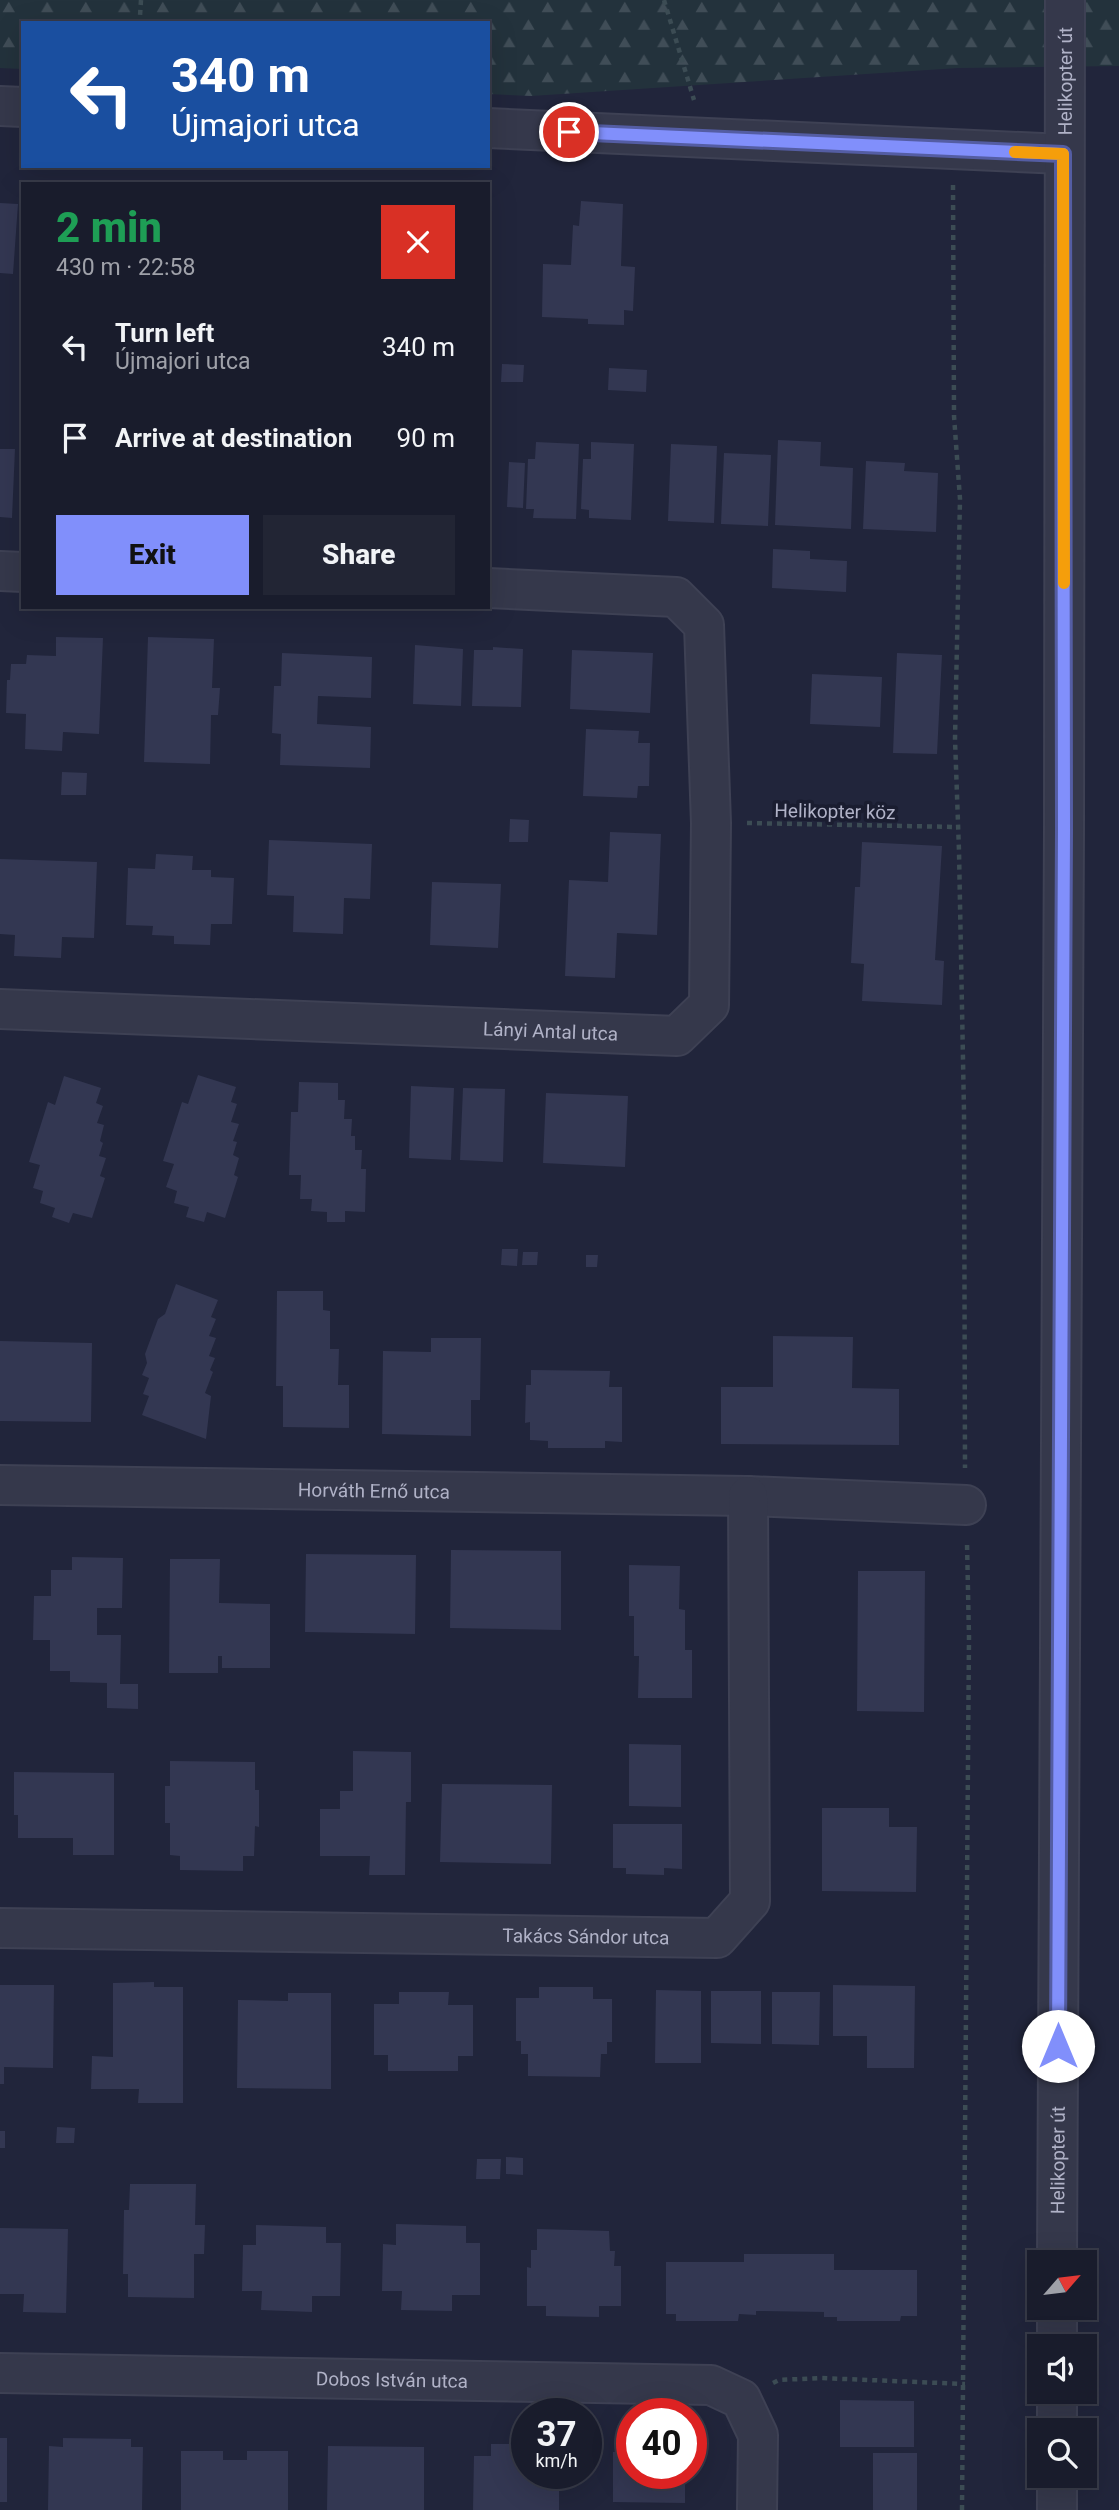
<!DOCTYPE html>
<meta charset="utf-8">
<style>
:root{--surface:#191c2c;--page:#222534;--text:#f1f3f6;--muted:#9fa1a9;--line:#373a48;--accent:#818ffb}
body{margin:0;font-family:Roboto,sans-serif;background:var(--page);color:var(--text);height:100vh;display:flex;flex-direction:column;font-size:26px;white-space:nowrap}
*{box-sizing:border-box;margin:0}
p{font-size:23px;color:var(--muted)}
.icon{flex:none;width:38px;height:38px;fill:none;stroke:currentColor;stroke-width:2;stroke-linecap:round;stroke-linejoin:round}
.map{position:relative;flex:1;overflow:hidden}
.details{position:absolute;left:21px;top:182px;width:469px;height:427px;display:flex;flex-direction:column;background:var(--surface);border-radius:0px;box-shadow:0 7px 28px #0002,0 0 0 2px var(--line)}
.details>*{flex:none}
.guide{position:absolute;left:21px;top:21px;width:469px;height:147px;border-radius:0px;box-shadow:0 7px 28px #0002,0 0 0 2px var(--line);background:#1a4fa0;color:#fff;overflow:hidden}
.needle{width:46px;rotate:62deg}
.tools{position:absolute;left:1027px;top:2250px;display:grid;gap:14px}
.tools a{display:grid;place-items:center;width:70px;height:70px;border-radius:0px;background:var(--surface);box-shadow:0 7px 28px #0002,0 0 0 2px var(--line);font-size:35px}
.speed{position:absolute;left:511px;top:2398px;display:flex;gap:14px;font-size:35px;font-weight:700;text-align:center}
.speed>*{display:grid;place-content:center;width:91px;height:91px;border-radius:50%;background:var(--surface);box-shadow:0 7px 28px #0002,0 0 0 2px var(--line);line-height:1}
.speed small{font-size:18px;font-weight:400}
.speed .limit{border:10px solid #d22;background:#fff;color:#111}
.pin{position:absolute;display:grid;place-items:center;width:60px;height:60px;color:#fff;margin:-30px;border:4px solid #fff;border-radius:50%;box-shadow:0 2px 7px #0007}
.me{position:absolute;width:77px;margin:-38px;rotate:0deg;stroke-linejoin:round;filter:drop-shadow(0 0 5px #0008)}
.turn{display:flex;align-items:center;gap:24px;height:147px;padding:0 35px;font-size:32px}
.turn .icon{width:91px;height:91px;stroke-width:2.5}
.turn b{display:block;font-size:49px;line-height:60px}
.round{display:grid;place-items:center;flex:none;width:74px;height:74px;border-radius:0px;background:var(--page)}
.head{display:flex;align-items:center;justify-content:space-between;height:119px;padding:0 35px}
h1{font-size:42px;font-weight:800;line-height:52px;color:#1e9e55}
.cta{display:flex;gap:14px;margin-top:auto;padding:14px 35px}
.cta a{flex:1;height:80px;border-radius:0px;background:var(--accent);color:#111;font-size:28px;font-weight:800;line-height:80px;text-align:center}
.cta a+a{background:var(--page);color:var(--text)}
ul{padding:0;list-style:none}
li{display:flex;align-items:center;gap:21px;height:91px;padding:0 35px}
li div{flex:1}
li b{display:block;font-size:26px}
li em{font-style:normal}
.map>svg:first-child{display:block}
</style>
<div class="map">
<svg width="1119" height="2510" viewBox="0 0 1119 2510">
<defs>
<pattern id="forest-firs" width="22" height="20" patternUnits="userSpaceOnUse" patternTransform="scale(1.75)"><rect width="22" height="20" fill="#23323c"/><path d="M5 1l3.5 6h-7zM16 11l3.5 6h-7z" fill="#404d57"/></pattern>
</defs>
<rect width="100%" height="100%" fill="#21253b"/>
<!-- forest -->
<path fill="url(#forest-firs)" d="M 0,0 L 1119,0 L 1119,66 L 958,68 L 531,96 L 488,94 L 488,23 L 23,23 L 23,69 L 0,68 Z"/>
<!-- building -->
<path fill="#333752" d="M 581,201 L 623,204 L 621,266 L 635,267 L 633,311 L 624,310 L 624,325 L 588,324 L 588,319 L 542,317 L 543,264 L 571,265 L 573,225 L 579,226 Z
M 0,203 L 18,204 L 13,274 L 0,273 Z
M 502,364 L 524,365 L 523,382 L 501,382 Z
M 609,368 L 647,370 L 646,392 L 608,390 Z
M 778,440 L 821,442 L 820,466 L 853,468 L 851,529 L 775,525 Z
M 536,442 L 579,444 L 576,519 L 533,518 L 534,509 L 526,509 L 528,459 L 535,459 Z
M 591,442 L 634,444 L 631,520 L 589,518 L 589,510 L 581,509 L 583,459 L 591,459 Z
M 671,444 L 717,446 L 714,523 L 668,521 Z
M 0,449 L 15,449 L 12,518 L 0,517 Z
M 724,453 L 771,455 L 768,526 L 721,524 Z
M 866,461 L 905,463 L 904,471 L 938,473 L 936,532 L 863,529 Z
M 509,462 L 525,463 L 523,508 L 507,507 Z
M 773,549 L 810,551 L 810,559 L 847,561 L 846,592 L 772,588 Z
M 56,637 L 103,638 L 99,734 L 63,732 L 62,751 L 25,749 L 26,714 L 6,713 L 7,680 L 10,680 L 11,664 L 26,664 L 27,655 L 56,656 Z
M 148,637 L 214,639 L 212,688 L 220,688 L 218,715 L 211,715 L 210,764 L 144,762 Z
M 415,645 L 463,649 L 461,706 L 413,704 Z
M 493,647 L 523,649 L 521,707 L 472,706 L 474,650 L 493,650 Z
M 572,650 L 653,653 L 650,713 L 570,709 Z
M 282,653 L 372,657 L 371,698 L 318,696 L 317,724 L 371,727 L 370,768 L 280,765 L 281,734 L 272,733 L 274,686 L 281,686 Z
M 897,653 L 942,655 L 937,754 L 893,753 Z
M 812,674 L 882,677 L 880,727 L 810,724 Z
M 586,729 L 639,731 L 638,743 L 650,743 L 649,786 L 638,786 L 637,798 L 583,796 Z
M 62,772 L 87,773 L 86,795 L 61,795 Z
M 510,819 L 529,820 L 528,842 L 509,842 Z
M 610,832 L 661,834 L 657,935 L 617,933 L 615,978 L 565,976 L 569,880 L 608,882 Z
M 269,840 L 372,844 L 370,899 L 344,898 L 343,934 L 293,932 L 294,896 L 267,895 Z
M 862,842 L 942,846 L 935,960 L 944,961 L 942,1005 L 862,1001 L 864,964 L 851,963 L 855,887 L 860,887 Z
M 156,854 L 193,856 L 192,870 L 211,870 L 211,877 L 234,878 L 232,924 L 211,924 L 210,945 L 174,944 L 174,936 L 152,935 L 153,926 L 126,925 L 128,868 L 155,869 Z
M 0,859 L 97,862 L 94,938 L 62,937 L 61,958 L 14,956 L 15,935 L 0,934 Z
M 432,882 L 501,884 L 498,948 L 430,945 Z
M 198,1075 L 236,1087 L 231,1102 L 237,1104 L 231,1122 L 239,1124 L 233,1141 L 237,1142 L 233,1155 L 239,1158 L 234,1175 L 238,1177 L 225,1218 L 207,1212 L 204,1222 L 186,1217 L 189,1207 L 174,1203 L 177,1191 L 166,1187 L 174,1164 L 163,1161 L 182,1102 L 188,1104 Z
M 64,1076 L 101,1088 L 96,1103 L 103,1106 L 97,1123 L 104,1125 L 100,1141 L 103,1143 L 99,1156 L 106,1158 L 100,1176 L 105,1178 L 92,1218 L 73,1213 L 69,1223 L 52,1217 L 55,1208 L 40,1203 L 43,1191 L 33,1188 L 40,1165 L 29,1162 L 48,1102 L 55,1105 Z
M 299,1082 L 338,1083 L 338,1100 L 345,1100 L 344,1119 L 352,1119 L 351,1136 L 355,1136 L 355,1150 L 362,1150 L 361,1169 L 366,1169 L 365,1212 L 345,1211 L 345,1222 L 327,1222 L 327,1212 L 311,1211 L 312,1199 L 300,1199 L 301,1175 L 289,1175 L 291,1112 L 298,1112 Z
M 411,1086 L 454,1088 L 451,1160 L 409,1158 Z
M 463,1088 L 505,1089 L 503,1162 L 460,1160 Z
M 546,1093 L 628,1096 L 625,1167 L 543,1163 Z
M 502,1249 L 518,1249 L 517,1266 L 501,1265 Z
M 523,1252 L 538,1252 L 537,1265 L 522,1265 Z
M 586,1255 L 598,1255 L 597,1267 L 586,1267 Z
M 176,1284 L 218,1300 L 211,1317 L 216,1319 L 209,1336 L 216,1338 L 209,1356 L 215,1358 L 210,1370 L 213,1372 L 205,1393 L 211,1396 L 206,1439 L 142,1415 L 149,1396 L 143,1394 L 149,1378 L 142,1375 L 147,1363 L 145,1354 L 158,1319 L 165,1314 Z
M 277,1291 L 323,1291 L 323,1310 L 330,1311 L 330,1349 L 339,1349 L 338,1385 L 349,1385 L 349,1428 L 283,1427 L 283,1386 L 276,1386 Z
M 773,1336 L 853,1337 L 852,1388 L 899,1389 L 899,1445 L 721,1444 L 721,1387 L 773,1387 Z
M 431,1338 L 481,1338 L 480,1400 L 471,1400 L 471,1436 L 382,1434 L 383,1351 L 431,1352 Z
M 0,1341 L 92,1343 L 91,1422 L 0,1421 Z
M 531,1370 L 610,1371 L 609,1387 L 622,1387 L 622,1442 L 605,1441 L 605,1448 L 548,1448 L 548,1441 L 530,1440 L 530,1422 L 525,1423 L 526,1385 L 531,1385 Z
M 451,1550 L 561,1551 L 561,1630 L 450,1628 Z
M 306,1554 L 416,1555 L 415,1634 L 305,1632 Z
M 72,1557 L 123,1558 L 122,1608 L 97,1608 L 97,1635 L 121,1635 L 120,1684 L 138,1684 L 138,1709 L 107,1708 L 107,1683 L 70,1682 L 70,1671 L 50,1671 L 50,1640 L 33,1640 L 34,1596 L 51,1596 L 51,1570 L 72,1570 Z
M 170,1559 L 220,1559 L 219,1603 L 270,1604 L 270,1668 L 222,1668 L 222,1656 L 218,1656 L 218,1673 L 169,1673 Z
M 629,1565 L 680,1566 L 679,1609 L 685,1610 L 685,1650 L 692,1650 L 692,1698 L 638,1698 L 639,1656 L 634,1656 L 634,1616 L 629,1616 Z
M 858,1571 L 925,1571 L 924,1712 L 857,1711 Z
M 629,1744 L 681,1745 L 681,1807 L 629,1806 Z
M 353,1751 L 411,1752 L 411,1802 L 406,1802 L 405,1875 L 369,1875 L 370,1856 L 320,1856 L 320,1809 L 340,1809 L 340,1791 L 353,1791 Z
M 170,1761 L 255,1762 L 255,1790 L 259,1790 L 259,1827 L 255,1826 L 254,1856 L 243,1856 L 243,1871 L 180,1870 L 180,1856 L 170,1855 L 170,1823 L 165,1823 L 165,1786 L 170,1786 Z
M 14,1772 L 114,1773 L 114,1855 L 73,1855 L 73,1838 L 18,1838 L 18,1815 L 14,1815 Z
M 442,1784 L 552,1785 L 551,1864 L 440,1862 Z
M 822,1808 L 889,1808 L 889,1827 L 917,1827 L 916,1892 L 822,1891 Z
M 613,1824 L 682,1824 L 682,1869 L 664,1868 L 664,1875 L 626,1874 L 626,1868 L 613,1868 Z
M 154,1982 L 154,1987 L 183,1987 L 183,2103 L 138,2103 L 139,2089 L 91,2089 L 92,2056 L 113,2057 L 113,1983 Z
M 0,1985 L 54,1985 L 53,2068 L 4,2067 L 4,2084 L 0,2084 Z
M 833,1985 L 915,1986 L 914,2068 L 867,2068 L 867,2036 L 833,2036 Z
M 539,1987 L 593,1987 L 593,1999 L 612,1999 L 612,2042 L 607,2042 L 607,2054 L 601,2054 L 600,2077 L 528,2076 L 528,2054 L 521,2054 L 521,2041 L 516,2041 L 516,1998 L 539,1998 Z
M 656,1990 L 701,1991 L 701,2063 L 655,2063 Z
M 711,1991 L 761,1991 L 761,2044 L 711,2043 Z
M 399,1992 L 449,1992 L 448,2005 L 473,2005 L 473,2056 L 458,2056 L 458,2071 L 388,2071 L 388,2055 L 374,2055 L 374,2004 L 399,2004 Z
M 772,1992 L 820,1992 L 819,2045 L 772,2044 Z
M 288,1993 L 331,1993 L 331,2089 L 237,2088 L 238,2000 L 288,2001 Z
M 57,2127 L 75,2128 L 74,2143 L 56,2143 Z
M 0,2131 L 5,2131 L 5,2148 L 0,2148 Z
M 506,2157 L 523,2158 L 523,2175 L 506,2174 Z
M 477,2159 L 501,2159 L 500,2179 L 476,2179 Z
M 130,2184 L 196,2184 L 195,2225 L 205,2225 L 204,2254 L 194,2254 L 194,2298 L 128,2297 L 128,2274 L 123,2274 L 124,2210 L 129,2210 Z
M 396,2224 L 466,2226 L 466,2243 L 480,2243 L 480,2295 L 452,2295 L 452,2311 L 401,2310 L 402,2291 L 382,2291 L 383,2244 L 396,2245 Z
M 256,2225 L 326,2227 L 326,2243 L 341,2243 L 340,2296 L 312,2296 L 312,2312 L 261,2310 L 262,2291 L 242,2291 L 243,2245 L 256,2245 Z
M 0,2228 L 68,2229 L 66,2313 L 23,2312 L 24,2294 L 0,2294 Z
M 537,2229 L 609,2231 L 610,2251 L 615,2251 L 614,2266 L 621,2266 L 621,2306 L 599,2306 L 599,2317 L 546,2316 L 546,2306 L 527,2306 L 527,2267 L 531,2268 L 531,2250 L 537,2250 Z
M 744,2254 L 834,2254 L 834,2270 L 917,2270 L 917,2316 L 901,2316 L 900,2321 L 837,2321 L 837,2317 L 824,2317 L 824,2312 L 756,2311 L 756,2315 L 739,2314 L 738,2321 L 676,2321 L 676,2314 L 666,2314 L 666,2262 L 744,2262 Z
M 840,2400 L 914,2401 L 914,2447 L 840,2447 Z
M 0,2438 L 7,2438 L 7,2502 L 0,2502 Z
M 63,2438 L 131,2439 L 131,2447 L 143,2447 L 142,2510 L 48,2510 L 49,2446 L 63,2447 Z
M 628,2442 L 632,2442 L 632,2473 L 685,2473 L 685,2503 L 613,2502 L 613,2452 L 628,2452 Z
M 491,2444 L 527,2444 L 527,2473 L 559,2473 L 559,2510 L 473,2510 L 474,2456 L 491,2456 Z
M 328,2446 L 424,2447 L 424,2510 L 327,2510 Z
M 181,2451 L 223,2451 L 223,2460 L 247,2460 L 247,2451 L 288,2451 L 288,2510 L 181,2510 Z
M 873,2453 L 917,2453 L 917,2510 L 873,2510 Z"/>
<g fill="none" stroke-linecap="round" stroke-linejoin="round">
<!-- minor casing -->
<g stroke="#3e4154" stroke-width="42">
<g id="minor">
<path d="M 0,106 L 23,107"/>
<path d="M 488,128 L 1063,154"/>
<path d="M 0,571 L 23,572"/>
<path id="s1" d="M 0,1009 L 677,1036 L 709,1005 L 711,823 L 704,625 L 676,597 L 488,588"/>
<path id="s2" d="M 0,1485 L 748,1496 L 966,1505"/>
<path id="s3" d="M 0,1928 L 717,1938 L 750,1901 L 748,1496"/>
<path id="s4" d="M 1057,2263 L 1064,829 L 1065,0"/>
<path d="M 1057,2347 L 1057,2308"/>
<path id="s5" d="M 0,2373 L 711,2385 L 741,2399 L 758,2435 L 757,2510"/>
<path d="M 1057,2431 L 1057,2392"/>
<path d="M 1057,2510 L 1057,2476"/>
</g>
</g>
<!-- path -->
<path stroke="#3c4c54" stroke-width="4.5" stroke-dasharray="5 5" stroke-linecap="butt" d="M 141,0 L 140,16 L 142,23
M 664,0 L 694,100
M 953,185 L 954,416 L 960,499 L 955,739 L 959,851 L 964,1112 L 965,1468
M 747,823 L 958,827
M 773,2383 L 779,2380 L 821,2378 L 965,2384
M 962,2510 L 969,1637 L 967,1543"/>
<!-- minor -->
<use href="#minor" stroke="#35384b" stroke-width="38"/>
</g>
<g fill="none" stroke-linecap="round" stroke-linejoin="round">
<!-- route casing -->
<g stroke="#545da3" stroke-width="18">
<path id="route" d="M 569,132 L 1063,154 L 1064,829 L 1058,2046"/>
</g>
<!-- route -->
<use href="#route" stroke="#818ffb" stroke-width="12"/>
<!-- slow -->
<path stroke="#f59e0b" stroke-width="12" d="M 1015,152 L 1063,154 L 1064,583"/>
</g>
<g text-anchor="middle" stroke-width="7" stroke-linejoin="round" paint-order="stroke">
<!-- street labels -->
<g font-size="19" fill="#b0b2c7" stroke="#1a1d30">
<text dy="7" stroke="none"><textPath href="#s4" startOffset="2182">Helikopter út</textPath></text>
<text transform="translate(835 811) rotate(1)" y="7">Helikopter köz</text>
<text dy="7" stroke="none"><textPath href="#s1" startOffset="551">Lányi Antal utca</textPath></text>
<text dy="7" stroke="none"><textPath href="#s2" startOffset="374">Horváth Ernő utca</textPath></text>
<text dy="7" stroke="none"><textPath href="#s3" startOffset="586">Takács Sándor utca</textPath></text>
<text dy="7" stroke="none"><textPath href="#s4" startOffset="103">Helikopter út</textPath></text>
<text dy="7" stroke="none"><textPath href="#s5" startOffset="392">Dobos István utca</textPath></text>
</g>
</g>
</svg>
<div class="tools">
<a><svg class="needle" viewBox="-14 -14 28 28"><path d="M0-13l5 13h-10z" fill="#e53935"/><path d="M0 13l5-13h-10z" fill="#9fa1a9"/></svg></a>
<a><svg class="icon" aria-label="sound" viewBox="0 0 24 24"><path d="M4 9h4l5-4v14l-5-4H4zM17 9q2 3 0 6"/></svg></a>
<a><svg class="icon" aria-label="search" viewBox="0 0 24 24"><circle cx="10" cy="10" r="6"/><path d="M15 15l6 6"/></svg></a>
</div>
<div class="speed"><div>37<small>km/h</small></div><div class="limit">40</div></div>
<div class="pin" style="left:569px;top:132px;background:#d93025"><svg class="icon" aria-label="arrive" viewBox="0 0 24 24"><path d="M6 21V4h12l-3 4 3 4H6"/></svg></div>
<svg class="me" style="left:1058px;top:2046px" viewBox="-20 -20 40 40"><circle r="19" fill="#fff"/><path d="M0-13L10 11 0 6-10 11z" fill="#818ffb"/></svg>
<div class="guide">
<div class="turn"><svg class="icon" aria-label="left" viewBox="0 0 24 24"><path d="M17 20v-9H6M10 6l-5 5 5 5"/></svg><div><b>340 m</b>Újmajori utca</div></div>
</div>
<section class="details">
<div class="head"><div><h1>2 min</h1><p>430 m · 22:58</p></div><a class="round" style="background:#d93025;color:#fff"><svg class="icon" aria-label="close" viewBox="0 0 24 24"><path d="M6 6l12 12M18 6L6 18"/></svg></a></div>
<ul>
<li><svg class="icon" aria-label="left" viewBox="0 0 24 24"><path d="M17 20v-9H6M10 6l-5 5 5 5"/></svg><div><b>Turn left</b><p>Újmajori utca</p></div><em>340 m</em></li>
<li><svg class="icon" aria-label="arrive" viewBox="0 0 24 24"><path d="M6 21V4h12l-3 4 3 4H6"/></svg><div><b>Arrive at destination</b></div><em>90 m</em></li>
</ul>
<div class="cta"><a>Exit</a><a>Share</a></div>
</section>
</div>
